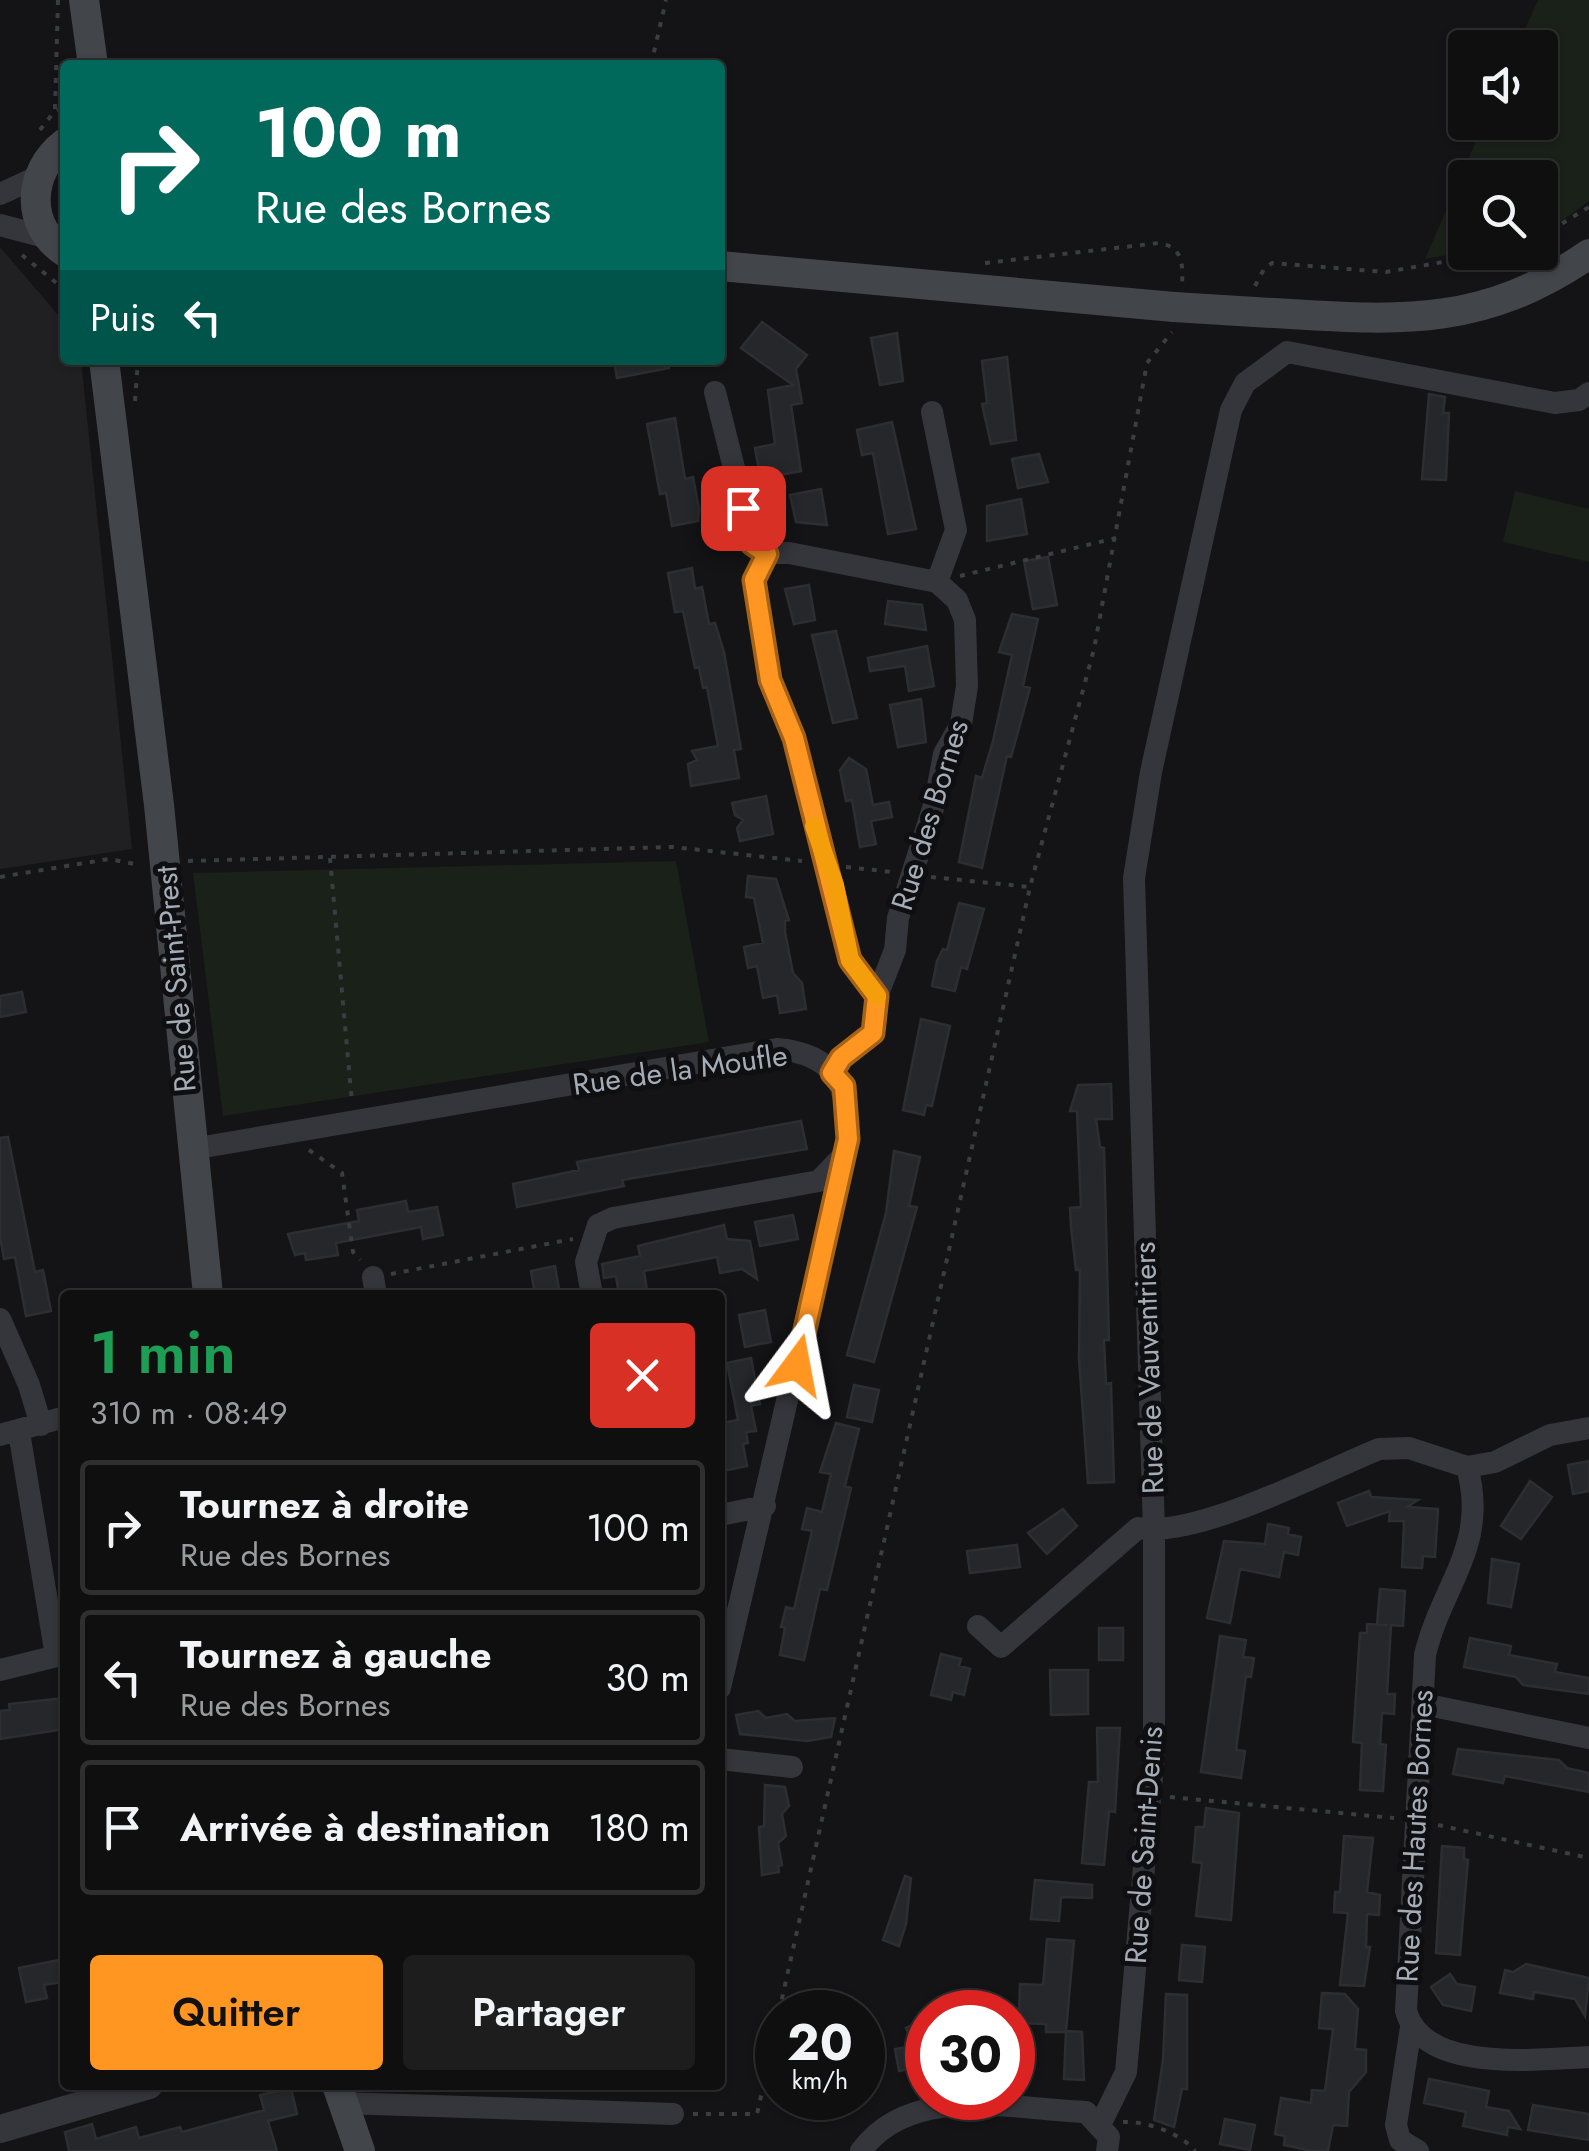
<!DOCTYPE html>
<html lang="fr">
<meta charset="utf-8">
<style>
:root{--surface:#0f0f10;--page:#1d1d1e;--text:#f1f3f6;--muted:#9b9c9f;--line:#2f2f30;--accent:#ff9622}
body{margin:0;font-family:Jost,sans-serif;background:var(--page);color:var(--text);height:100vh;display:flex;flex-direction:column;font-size:38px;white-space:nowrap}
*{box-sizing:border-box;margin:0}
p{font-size:32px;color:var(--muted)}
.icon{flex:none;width:55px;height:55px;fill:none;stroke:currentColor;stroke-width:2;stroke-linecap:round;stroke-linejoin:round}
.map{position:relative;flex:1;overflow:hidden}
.side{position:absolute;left:60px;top:1290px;width:665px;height:800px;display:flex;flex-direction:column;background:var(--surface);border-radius:10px;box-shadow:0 2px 8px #0004,0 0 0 2px var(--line)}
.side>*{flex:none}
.top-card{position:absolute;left:60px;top:60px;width:665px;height:305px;border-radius:10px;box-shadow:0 2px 8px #0004,0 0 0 2px var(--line);background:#00695c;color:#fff;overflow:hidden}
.buttons{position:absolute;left:1448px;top:30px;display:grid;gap:20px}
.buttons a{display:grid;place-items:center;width:110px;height:110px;border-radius:10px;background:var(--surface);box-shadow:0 2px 8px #0004,0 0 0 2px var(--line);font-size:50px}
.speed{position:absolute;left:755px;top:1990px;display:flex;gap:20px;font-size:50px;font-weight:700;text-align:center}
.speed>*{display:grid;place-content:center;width:130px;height:130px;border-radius:50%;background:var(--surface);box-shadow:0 2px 8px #0004,0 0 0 2px var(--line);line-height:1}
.speed small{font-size:25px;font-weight:400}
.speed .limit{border:15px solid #d22;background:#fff;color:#111}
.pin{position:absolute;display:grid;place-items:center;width:85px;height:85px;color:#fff;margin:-42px;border-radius:20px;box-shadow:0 5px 15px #0006}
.me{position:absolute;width:110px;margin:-55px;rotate:13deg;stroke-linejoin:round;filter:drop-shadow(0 0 8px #0008)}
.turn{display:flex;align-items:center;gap:35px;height:210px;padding:0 30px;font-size:45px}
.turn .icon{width:130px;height:130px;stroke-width:2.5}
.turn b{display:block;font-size:70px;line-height:85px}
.then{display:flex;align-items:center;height:95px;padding:0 30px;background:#0003;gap:20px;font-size:38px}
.round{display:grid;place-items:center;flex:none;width:105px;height:105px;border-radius:10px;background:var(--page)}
.overview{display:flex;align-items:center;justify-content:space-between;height:170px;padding:0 30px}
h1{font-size:60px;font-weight:600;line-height:75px;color:#1e9e55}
.action{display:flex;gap:20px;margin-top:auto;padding:20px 30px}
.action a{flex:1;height:115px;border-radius:10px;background:var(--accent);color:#111;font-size:40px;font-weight:600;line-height:115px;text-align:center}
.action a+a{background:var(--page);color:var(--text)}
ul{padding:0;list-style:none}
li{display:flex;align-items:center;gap:30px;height:135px;margin:0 20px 15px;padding:0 10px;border:5px solid var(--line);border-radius:10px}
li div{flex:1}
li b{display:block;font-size:38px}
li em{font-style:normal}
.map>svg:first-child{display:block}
</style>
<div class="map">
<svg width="1589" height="2151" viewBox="0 0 1589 2151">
<rect width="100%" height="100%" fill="#141416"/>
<!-- built -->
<path fill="#202023" d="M 0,247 L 65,323 L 65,360 L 81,360 L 132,849 L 0,869 Z"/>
<!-- green -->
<path fill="#192119" d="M 1538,0 L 1589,0 L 1589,201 L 1556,225 L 1540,231 L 1540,178 L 1465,178 L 1465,252 L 1425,259 L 1484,123 L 1540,122 L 1540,48 L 1517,47 Z
M 1515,491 L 1589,509 L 1589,562 L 1503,542 Z
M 676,861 L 709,1042 L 223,1116 L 193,873 Z"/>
<!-- building -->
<path fill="#26272a" stroke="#2d2e32" stroke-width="2.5" d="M 762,322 L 807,355 L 796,369 L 802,403 L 791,405 L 801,471 L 775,476 L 773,467 L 759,470 L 755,448 L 775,444 L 768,390 L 793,385 L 741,348 Z
M 897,333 L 903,381 L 880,385 L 871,338 Z
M 1007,357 L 1016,440 L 991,444 L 982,404 L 987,403 L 982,361 Z
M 614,360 L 668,360 L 669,368 L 617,378 Z
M 1429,394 L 1445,397 L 1443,413 L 1449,413 L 1446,480 L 1422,479 Z
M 675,418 L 685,479 L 693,477 L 699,509 L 698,521 L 672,526 L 666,493 L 660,494 L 647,424 Z
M 892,422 L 916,529 L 888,534 L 873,453 L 862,455 L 857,430 Z
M 1039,454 L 1048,482 L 1018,488 L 1012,459 Z
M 821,489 L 827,525 L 796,522 L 790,495 Z
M 1021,499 L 1027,534 L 987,541 L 987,506 Z
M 1048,557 L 1057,605 L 1033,609 L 1024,561 Z
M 692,568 L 695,589 L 702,587 L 709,624 L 715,623 L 724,652 L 741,749 L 734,750 L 739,778 L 691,786 L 688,764 L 697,760 L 692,751 L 718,746 L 707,687 L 703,688 L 699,667 L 695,668 L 683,611 L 675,612 L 668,573 Z
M 809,585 L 815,620 L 794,624 L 785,589 Z
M 888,601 L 922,605 L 926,630 L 885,624 Z
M 1012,614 L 1038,619 L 1023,686 L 1030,688 L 1011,757 L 1007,756 L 982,868 L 959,862 L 976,776 L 982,778 L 993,741 L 1012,655 L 999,652 Z
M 836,631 L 857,718 L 833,723 L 812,635 Z
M 927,646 L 934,686 L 909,691 L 905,666 L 870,671 L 868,658 Z
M 921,699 L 926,742 L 898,747 L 890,705 Z
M 849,758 L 866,769 L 873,805 L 889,802 L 892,817 L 871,821 L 876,844 L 860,847 L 852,800 L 846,801 L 840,770 Z
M 766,796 L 773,834 L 740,841 L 737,828 L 743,820 L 735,815 L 732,803 Z
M 748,876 L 776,879 L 789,920 L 785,921 L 785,932 L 793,973 L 802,983 L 806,1009 L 780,1013 L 777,995 L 763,998 L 757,966 L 748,968 L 744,947 L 763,943 L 754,898 L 746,897 Z
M 959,903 L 984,909 L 967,969 L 961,967 L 955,991 L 932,986 L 937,961 L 943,949 L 947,950 Z
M 22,992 L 26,1012 L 0,1017 L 0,996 Z
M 921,1019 L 950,1026 L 932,1106 L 926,1105 L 924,1115 L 903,1110 Z
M 1111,1084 L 1112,1119 L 1096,1119 L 1100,1147 L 1104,1148 L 1109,1340 L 1104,1340 L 1106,1384 L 1111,1383 L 1114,1482 L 1088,1483 L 1079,1359 L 1080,1270 L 1076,1270 L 1071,1227 L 1070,1208 L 1081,1207 L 1077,1111 L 1070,1111 L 1078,1085 Z
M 801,1121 L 807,1149 L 622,1180 L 624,1186 L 517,1207 L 513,1184 L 579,1170 L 577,1162 Z
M 8,1137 L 35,1272 L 43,1270 L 51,1311 L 26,1316 L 15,1257 L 4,1259 L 0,1236 L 0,1138 Z
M 894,1151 L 920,1157 L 909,1206 L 917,1207 L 874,1362 L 847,1355 L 886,1213 Z
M 406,1201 L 408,1212 L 437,1207 L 443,1235 L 423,1239 L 421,1227 L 336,1243 L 338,1255 L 306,1260 L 305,1253 L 295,1255 L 288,1234 L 359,1221 L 357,1210 Z
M 793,1215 L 798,1239 L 760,1246 L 755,1222 Z
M 724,1225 L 727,1239 L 750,1241 L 757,1279 L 742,1269 L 720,1273 L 717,1257 L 644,1271 L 647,1291 L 619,1295 L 616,1276 L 604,1278 L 602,1264 L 640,1256 L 638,1246 Z
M 555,1266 L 560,1295 L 535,1295 L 531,1271 Z
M 765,1310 L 771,1342 L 745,1347 L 739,1315 Z
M 751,1358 L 760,1404 L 751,1406 L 756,1431 L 746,1432 L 748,1443 L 743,1444 L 747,1466 L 723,1471 L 722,1423 L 738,1420 L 727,1363 Z
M 854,1385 L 879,1390 L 872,1422 L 847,1417 Z
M 836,1423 L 859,1429 L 845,1486 L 851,1488 L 827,1590 L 820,1589 L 804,1660 L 780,1655 L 785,1627 L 781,1627 L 786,1607 L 794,1609 L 812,1531 L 802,1529 L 807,1508 L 822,1512 L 831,1474 L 820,1472 Z
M 1589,1461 L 1589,1491 L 1573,1494 L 1568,1465 Z
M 1530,1481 L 1552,1497 L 1521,1539 L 1501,1526 Z
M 1369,1491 L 1371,1497 L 1418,1500 L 1407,1507 L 1438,1509 L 1435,1557 L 1423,1556 L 1422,1568 L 1402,1567 L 1404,1521 L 1389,1521 L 1390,1511 L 1347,1526 L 1338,1503 Z
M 1063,1509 L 1077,1526 L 1047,1554 L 1028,1533 Z
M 1268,1524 L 1289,1528 L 1288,1534 L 1301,1537 L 1298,1555 L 1284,1552 L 1279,1577 L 1240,1569 L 1230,1623 L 1207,1618 L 1224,1541 L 1265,1544 Z
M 1017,1545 L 1020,1567 L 970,1573 L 967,1551 Z
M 1492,1559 L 1519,1564 L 1511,1607 L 1488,1603 Z
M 1380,1589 L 1405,1591 L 1403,1626 L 1391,1625 L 1387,1694 L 1395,1694 L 1394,1714 L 1382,1713 L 1380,1744 L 1386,1745 L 1383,1791 L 1360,1790 L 1362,1743 L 1353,1742 L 1360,1633 L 1367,1633 L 1367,1624 L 1387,1625 L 1377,1625 Z
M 1099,1628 L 1123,1628 L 1123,1660 L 1099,1660 Z
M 1220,1636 L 1246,1640 L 1243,1657 L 1254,1658 L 1251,1677 L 1246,1676 L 1236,1750 L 1245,1751 L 1241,1778 L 1201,1772 Z
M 1470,1638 L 1511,1646 L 1509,1655 L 1557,1664 L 1555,1672 L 1589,1678 L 1589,1694 L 1523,1685 L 1516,1677 L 1464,1667 Z
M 941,1654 L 961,1659 L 959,1666 L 970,1669 L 964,1695 L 953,1692 L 951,1700 L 931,1695 Z
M 1050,1670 L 1088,1670 L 1088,1714 L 1051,1715 Z
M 65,1698 L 65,1729 L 0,1739 L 0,1711 L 10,1710 L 9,1704 Z
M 758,1711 L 766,1718 L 787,1714 L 795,1721 L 835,1718 L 831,1737 L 807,1741 L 740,1734 L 736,1715 Z
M 1097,1728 L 1120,1728 L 1115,1812 L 1109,1811 L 1104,1865 L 1082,1863 L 1089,1782 L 1098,1782 Z
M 1458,1749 L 1559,1760 L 1567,1768 L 1589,1773 L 1589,1792 L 1505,1776 L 1503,1783 L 1453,1774 Z
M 765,1785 L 785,1787 L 789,1806 L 782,1814 L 786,1836 L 778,1843 L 782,1865 L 778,1866 L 779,1872 L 762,1875 L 759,1827 L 764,1826 Z
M 1206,1808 L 1239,1813 L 1231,1920 L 1196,1916 L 1202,1863 L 1193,1862 L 1196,1827 L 1204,1827 Z
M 1344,1836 L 1373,1838 L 1367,1892 L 1380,1895 L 1379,1915 L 1367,1914 L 1366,1947 L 1370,1947 L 1364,1986 L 1340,1985 L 1348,1913 L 1334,1912 L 1335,1892 L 1340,1892 Z
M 1442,1846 L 1464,1848 L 1464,1859 L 1468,1860 L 1460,1955 L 1436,1953 Z
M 905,1876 L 911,1878 L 906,1924 L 899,1946 L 883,1940 Z
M 1035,1880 L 1092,1885 L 1092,1898 L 1061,1897 L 1059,1921 L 1031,1919 Z
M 1047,1939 L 1074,1941 L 1066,2031 L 1082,2032 L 1084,2080 L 1064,2079 L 1066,2032 L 1046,2032 L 1046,2024 L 1019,2023 L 1020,1984 L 1043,1985 Z
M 1182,1945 L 1205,1947 L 1202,1982 L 1179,1980 Z
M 59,1960 L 63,1982 L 44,1985 L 47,1998 L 26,2002 L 19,1968 Z
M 1526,1964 L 1589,1978 L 1585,2016 L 1575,1999 L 1534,1992 L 1533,1999 L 1500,1993 L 1505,1970 L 1513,1972 Z
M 1450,1974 L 1457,1984 L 1475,1987 L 1471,2011 L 1443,2005 L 1431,1987 Z
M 1322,1993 L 1345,1994 L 1358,2009 L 1355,2049 L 1366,2050 L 1366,2072 L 1349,2092 L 1347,2126 L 1333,2125 L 1328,2151 L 1312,2151 L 1284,2145 L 1285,2136 L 1275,2134 L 1281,2098 L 1311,2103 L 1312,2090 L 1325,2091 L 1333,2029 L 1319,2028 Z
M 1166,1994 L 1187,1995 L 1187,2089 L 1182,2089 L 1174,2127 L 1154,2120 L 1163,2060 Z
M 928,2018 L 928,2079 L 926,2080 L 921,2067 L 899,2071 L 895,2049 L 913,2046 L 906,2028 Z
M 1429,2079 L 1489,2091 L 1486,2107 L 1509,2111 L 1520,2129 L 1508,2127 L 1507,2135 L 1463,2126 L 1466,2112 L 1424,2103 Z
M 291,2088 L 297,2114 L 268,2121 L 277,2151 L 69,2151 L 65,2132 L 92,2124 L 96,2139 L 136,2127 L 139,2138 L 180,2127 L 182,2132 L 264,2110 L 260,2095 Z
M 1533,2105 L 1589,2114 L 1589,2140 L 1528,2130 Z
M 1225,2119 L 1255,2125 L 1250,2150 L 1220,2144 Z"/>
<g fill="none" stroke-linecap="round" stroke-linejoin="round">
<!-- path -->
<path stroke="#3a3d42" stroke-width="4" stroke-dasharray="5 8" stroke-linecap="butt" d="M 651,65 L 666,0
M 55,109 L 58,0
M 40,130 L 54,112 L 65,107
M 1540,237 L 1589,207
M 22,255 L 65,290
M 985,263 L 1159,243 C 1183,247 1183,264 1182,285
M 1255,286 L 1264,269 L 1272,263 L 1386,272 L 1500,252
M 135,401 L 138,360
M 960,576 L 1116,538
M 330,858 L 352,1103
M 188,861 L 673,847 L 802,861
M 846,867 L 892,872
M 0,877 L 109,859 L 139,865
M 931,877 L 1030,887
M 309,1150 L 342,1173 L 353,1252 L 360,1260
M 391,1274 L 573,1239
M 1170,1797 L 1394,1818
M 1438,1825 L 1589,1858
M 779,2012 L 1030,887 L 1094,649 L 1147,363 L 1172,332
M 693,2114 L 757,2114 L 778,2021
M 1123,2122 C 1146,2121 1181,2133 1195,2151"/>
<!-- minor -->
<path stroke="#34363b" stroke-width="22" d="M 0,194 L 39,176
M 0,225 L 49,238
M 715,392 L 753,544 L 767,553
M 932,412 L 956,530 L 937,582
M 832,1073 L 841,1058 L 873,1033 L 877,996 L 850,960 L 794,738 L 770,680 L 754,580 L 767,553 L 789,553 L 937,582 L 957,600 L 965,620 L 967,686 L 961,724 L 944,754 L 935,802 L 898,918 L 895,950 L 877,996
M 192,1149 L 777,1049 C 836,1054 848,1086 848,1139 L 720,1688
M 373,1277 L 376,1295
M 592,1295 L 586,1262 L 598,1225 L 613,1218 L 819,1181 L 845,1154
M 0,1319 L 29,1385 L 41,1425
M 19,1432 L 56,1656
M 0,1435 L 65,1417
M 1467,1467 C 1489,1545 1442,1584 1425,1655 L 1406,2011 C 1424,2074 1538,2059 1589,2057
M 720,1515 L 765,1506
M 978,1626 L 1001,1647 L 1138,1528 C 1198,1538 1320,1473 1379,1449 L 1409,1448 L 1467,1467 L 1495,1462 L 1550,1435 L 1589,1428
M 0,1670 L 65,1654
M 1423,1704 L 1589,1738
M 720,1759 L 792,1767
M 1411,2027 L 1396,2125 L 1400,2140 L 1418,2151
M 343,2103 L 673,2114
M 1101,2123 L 1126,2072 L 1154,1753 L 1154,1530 L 1134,878 L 1151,772 L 1231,410 L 1245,383 L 1287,352 L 1555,403 L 1579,400 L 1589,393
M 861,2151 C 910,2083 1013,2109 1086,2112 L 1109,2137 L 1107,2151"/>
<!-- tertiary -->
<path stroke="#34363b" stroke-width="28" d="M 0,2129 L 149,2085"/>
<!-- secondary -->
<path stroke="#42464b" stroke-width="30" d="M 84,0 L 93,65
M 65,143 C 28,171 24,225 65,252
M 720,266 L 1174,307
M 1255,312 C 1386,319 1475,333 1589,254
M 104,360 L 159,805 L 208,1295
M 337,2085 L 360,2151"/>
<!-- secondary-bridge -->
<path stroke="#42464b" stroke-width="30" d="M 1174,307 L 1255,312"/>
</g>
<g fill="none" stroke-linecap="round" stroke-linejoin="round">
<!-- route casing -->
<g stroke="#a66216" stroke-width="25">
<path id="route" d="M 743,508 L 752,544 L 767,554 L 754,580 L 770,680 L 794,738 L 850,960 L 877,996 L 873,1033 L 841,1058 L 832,1073 L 844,1086 L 848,1139 L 797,1365"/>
</g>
<!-- route -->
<use href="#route" stroke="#ff9622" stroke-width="18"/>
<!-- slow -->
<path stroke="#f59e0b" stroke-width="18" d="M 814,826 L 835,885 L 850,960 L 877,996"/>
</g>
<g text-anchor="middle" stroke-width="10" stroke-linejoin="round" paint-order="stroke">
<!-- street labels -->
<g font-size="30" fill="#a4adb7" stroke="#0f0f11">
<text transform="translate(930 815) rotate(-73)" y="10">Rue des Bornes</text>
<text transform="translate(176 979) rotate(-95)" y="10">Rue de Saint-Prest</text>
<text transform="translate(680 1070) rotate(-8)" y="10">Rue de la Moufle</text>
<text transform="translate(1149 1368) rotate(-92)" y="10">Rue de Vauventriers</text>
<text transform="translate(1415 1836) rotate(-87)" y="10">Rue des Hautes Bornes</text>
<text transform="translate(1144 1845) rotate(-86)" y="10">Rue de Saint-Denis</text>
</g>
</g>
</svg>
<div class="buttons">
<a><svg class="icon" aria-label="sound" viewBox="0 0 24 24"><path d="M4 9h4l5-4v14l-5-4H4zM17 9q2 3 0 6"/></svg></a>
<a><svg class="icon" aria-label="search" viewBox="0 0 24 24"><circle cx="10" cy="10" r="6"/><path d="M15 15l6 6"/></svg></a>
</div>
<div class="speed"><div>20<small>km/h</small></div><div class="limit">30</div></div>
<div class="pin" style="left:743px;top:508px;background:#d93025"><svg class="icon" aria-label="arrive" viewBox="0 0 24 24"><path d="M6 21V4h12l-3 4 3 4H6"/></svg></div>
<svg class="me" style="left:797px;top:1365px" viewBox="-20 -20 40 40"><path d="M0-17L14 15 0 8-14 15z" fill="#ff9622" stroke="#fff" stroke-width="4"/></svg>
<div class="top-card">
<div class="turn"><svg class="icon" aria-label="right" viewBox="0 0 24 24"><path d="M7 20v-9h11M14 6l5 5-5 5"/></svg><div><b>100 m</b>Rue des Bornes</div></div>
<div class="then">Puis<svg class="icon" aria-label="left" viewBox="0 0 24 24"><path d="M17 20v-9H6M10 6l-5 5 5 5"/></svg></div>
</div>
<section class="side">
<div class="overview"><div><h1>1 min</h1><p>310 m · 08:49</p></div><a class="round" style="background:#d93025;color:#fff"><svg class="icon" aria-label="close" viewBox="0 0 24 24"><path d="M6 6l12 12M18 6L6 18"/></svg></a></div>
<ul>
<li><svg class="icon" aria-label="right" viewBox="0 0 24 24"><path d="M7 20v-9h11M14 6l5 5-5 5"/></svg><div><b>Tournez à droite</b><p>Rue des Bornes</p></div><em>100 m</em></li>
<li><svg class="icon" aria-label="left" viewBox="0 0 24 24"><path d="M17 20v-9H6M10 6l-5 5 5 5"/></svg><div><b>Tournez à gauche</b><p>Rue des Bornes</p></div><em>30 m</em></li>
<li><svg class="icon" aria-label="arrive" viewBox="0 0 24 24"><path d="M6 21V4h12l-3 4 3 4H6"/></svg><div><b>Arrivée à destination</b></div><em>180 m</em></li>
</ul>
<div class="action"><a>Quitter</a><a>Partager</a></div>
</section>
</div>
